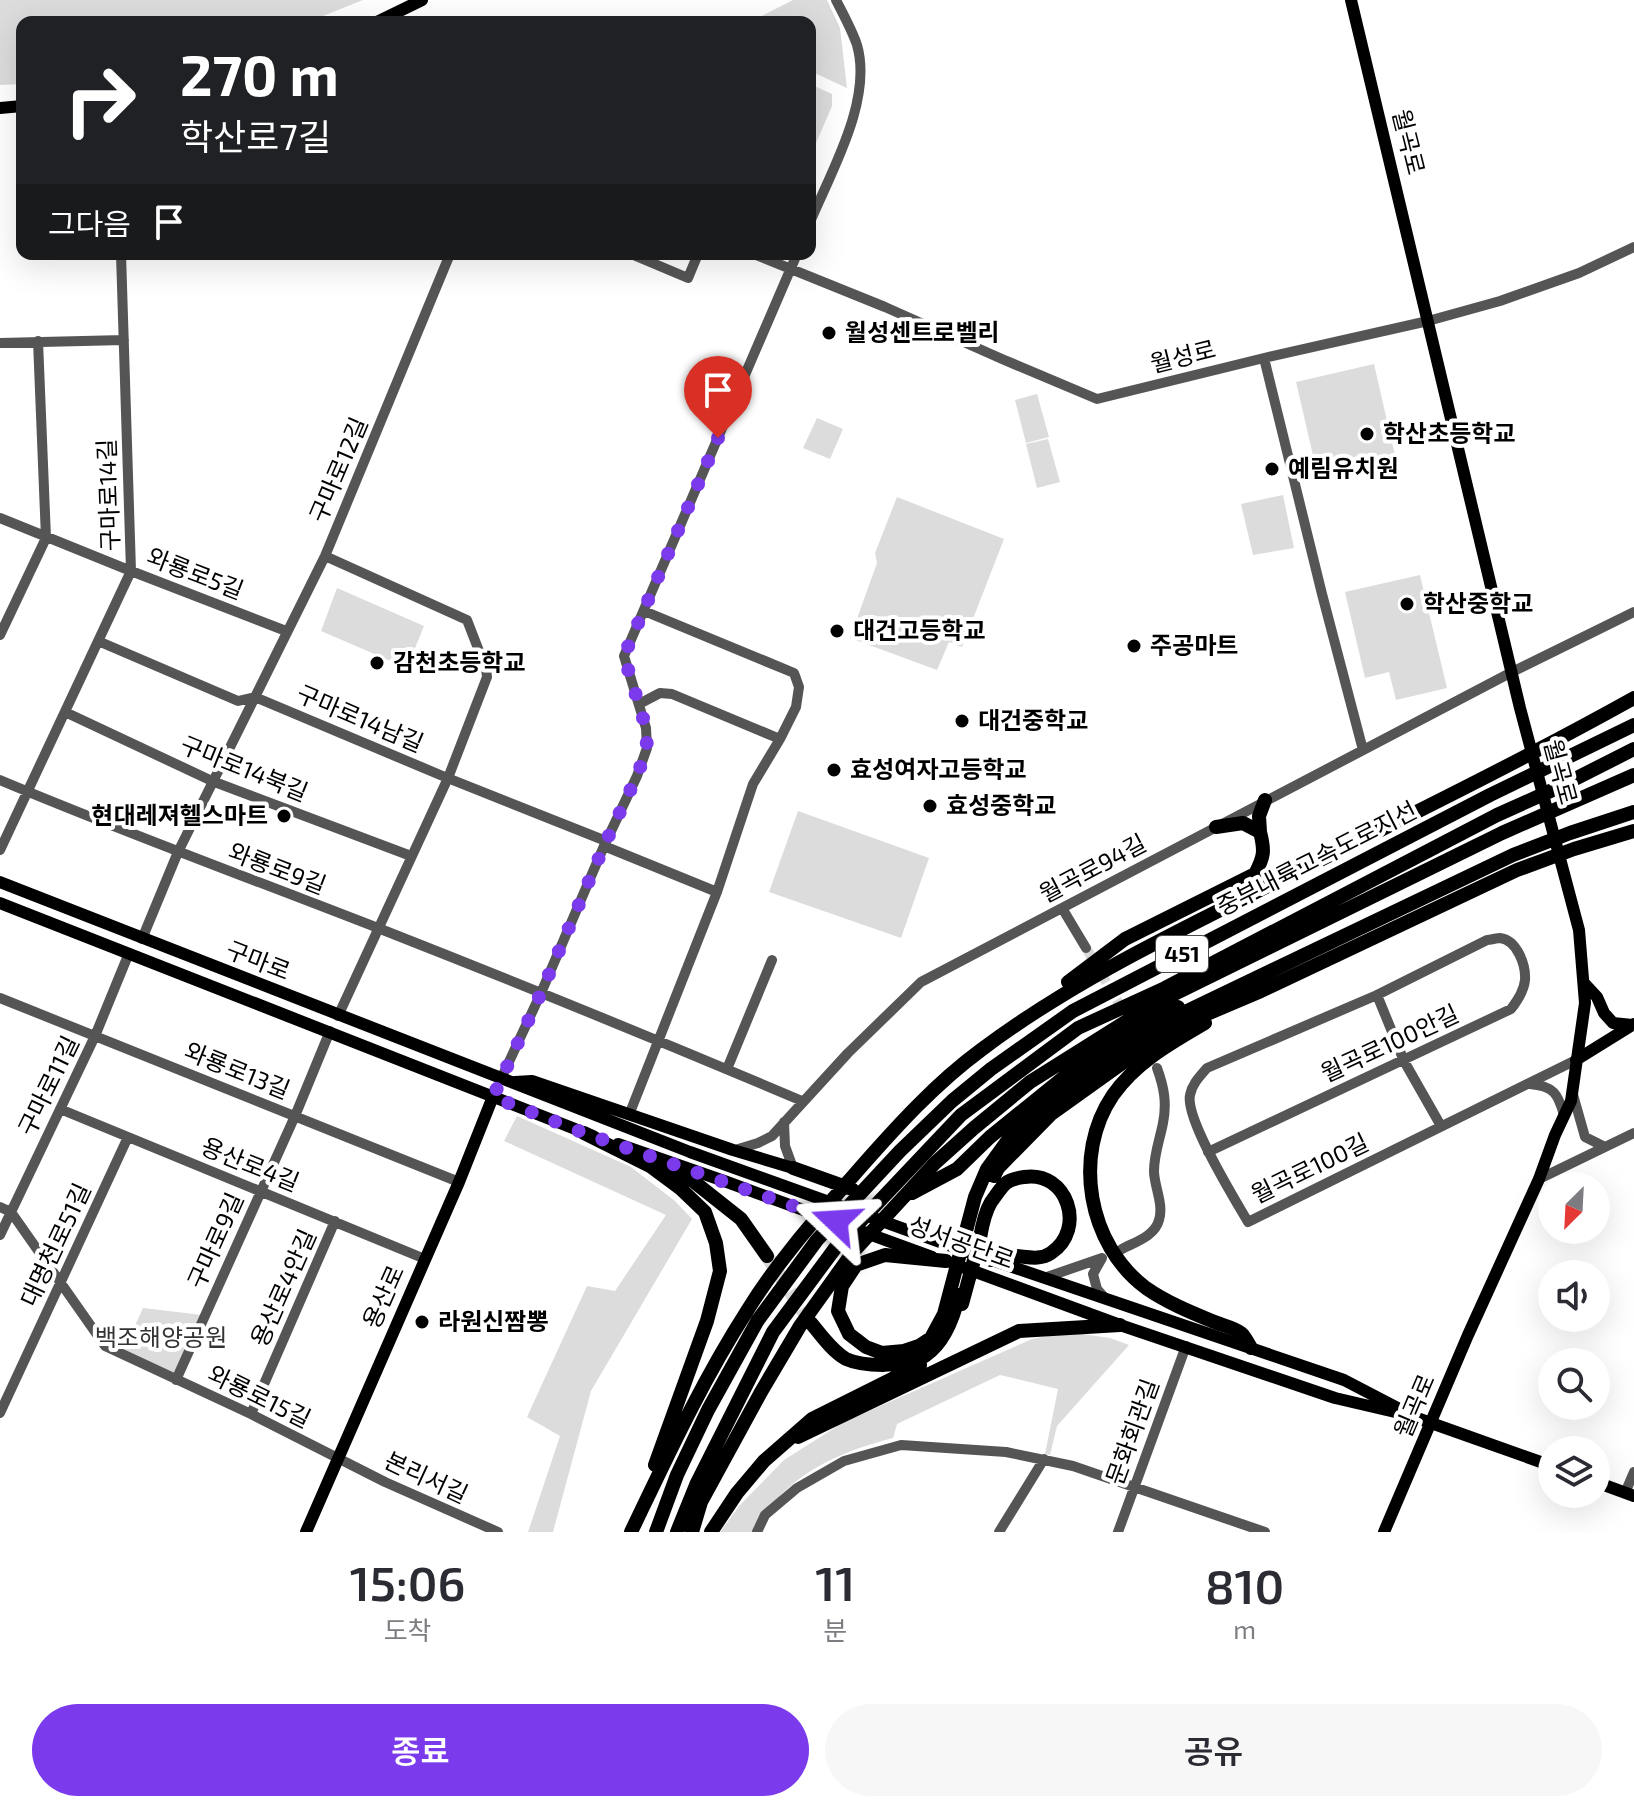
<!DOCTYPE html>
<html lang="ko">
<meta charset="utf-8">
<style>
:root{--surface:#fff;--page:#f7f7f7;--text:#2b2b33;--muted:#7c7c81;--accent:#7c3aed}
body{margin:0;font-family:"Exo 2","Noto Sans KR",sans-serif;background:var(--page);color:var(--text);height:100vh;display:flex;flex-direction:column;font-size:30px;white-space:nowrap}
*{box-sizing:border-box;margin:0}
p{font-size:26px;color:var(--muted)}
.icon{flex:none;width:44px;height:44px;fill:none;stroke:currentColor;stroke-width:2;stroke-linecap:round;stroke-linejoin:round}
.map{position:relative;height:1532px;overflow:hidden}
.panel{display:flex;flex-direction:column;background:var(--surface);flex:1}
.panel>*{flex:none}
.top-card{position:absolute;left:16px;top:16px;width:800px;height:244px;border-radius:16px;box-shadow:0 8px 32px #0002;background:#202124;color:#fff;overflow:hidden}
.needle{width:52px;rotate:204deg}
.controls{position:absolute;left:1538px;top:1172px;display:grid;gap:16px}
.controls a{display:grid;place-items:center;width:72px;height:72px;border-radius:50%;background:var(--surface);box-shadow:0 8px 32px #0002;font-size:40px}
.pin{position:absolute;display:grid;place-items:center;width:68px;height:68px;color:#fff;margin:-82px -34px;border-radius:50% 50% 50% 0;rotate:-45deg;box-shadow:0 0 8px #0007}
.pin .icon{rotate:45deg}
.me{position:absolute;width:88px;margin:-44px;rotate:290deg;stroke-linejoin:round;filter:drop-shadow(0 0 6px #0008)}
.turn{display:flex;align-items:center;gap:28px;height:168px;padding:0 32px;font-size:36px}
.turn .icon{width:104px;height:104px;stroke-width:2.5}
.turn b{display:block;font-size:56px;line-height:68px}
.then{display:flex;align-items:center;height:76px;padding:0 32px;background:#0003;gap:16px;font-size:30px}
.eta{display:flex;justify-content:space-evenly;align-items:center;height:136px;text-align:center}
.eta b{font-size:48px;font-weight:600;line-height:56px}
.button{display:flex;gap:16px;margin-top:auto;padding:16px 32px}
.button a{flex:1;height:92px;border-radius:48px;background:var(--accent);color:#fff;font-size:32px;font-weight:600;line-height:92px;text-align:center}
.button a+a{background:var(--page);color:var(--text)}
.map>svg:first-child{display:block}
</style>
<div class="map">
<svg width="1634" height="1532" viewBox="0 0 1634 1532">
<rect width="100%" height="100%" fill="#fff"/>
<!-- green -->
<path fill="#dcdcdc" d="M 0,0 L 363,0 L 308,22 L 22,22 L 22,84 L 0,85 Z
M 793,0 L 827,0 L 840,28 L 847,88 L 810,71 L 810,22 L 750,22 Z
M 810,84 L 832,94 L 832,106 L 810,157 Z
M 1374,364 L 1396,460 L 1318,477 L 1296,382 Z
M 1037,394 L 1049,437 L 1026,443 L 1015,400 Z
M 817,418 L 843,429 L 830,459 L 803,448 Z
M 1048,439 L 1060,482 L 1037,488 L 1026,444 Z
M 1283,495 L 1294,548 L 1253,555 L 1241,504 Z
M 897,497 L 1004,539 L 962,647 L 949,642 L 937,670 L 850,638 L 877,563 L 875,553 Z
M 1420,575 L 1447,688 L 1396,700 L 1389,672 L 1365,678 L 1345,592 Z
M 337,588 L 424,626 L 407,668 L 321,631 Z
M 798,811 L 929,858 L 901,938 L 769,892 Z
M 517,1116 L 631,1167 L 675,1201 L 692,1219 L 591,1391 L 553,1532 L 528,1532 L 560,1436 L 527,1417 L 587,1286 L 615,1291 L 666,1215 L 504,1141 Z
M 143,1308 L 202,1315 L 175,1376 L 123,1352 Z
M 1068,1332 L 1110,1338 L 1129,1345 L 1057,1426 L 1050,1455 L 1045,1454 L 1058,1389 L 1000,1375 L 897,1424 L 893,1438 C 832,1454 786,1476 752,1532 L 720,1532 L 740,1505 L 784,1460 L 844,1422 L 1032,1339 Z"/>
<g fill="none" stroke-linecap="round" stroke-linejoin="round">
<!-- minor-tunnel -->
<path stroke="#d9d9d9" stroke-width="10" stroke-dasharray="10 5" stroke-linecap="butt" d="M 1086,948 L 1124,1012"/>
<!-- highway-tunnel -->
<path stroke="#d9d9d9" stroke-width="14" stroke-dasharray="14 7" stroke-linecap="butt" d="M 767,1256 L 811,1323"/>
<!-- minor -->
<path stroke="#555" stroke-width="10" d="M 810,222 C 831,172 873,100 857,45 C 852,30 843,14 836,0
M 631,254 L 688,278 L 698,254
M 754,254 L 885,307 L 1002,359 L 1097,399 L 1264,358 L 1428,321 L 1500,301 L 1579,273 L 1634,247
M 0,343 L 124,340
M 1264,358 L 1322,594 L 1363,750
M 0,518 L 131,571 L 286,631
M 325,556 L 467,620 L 486,669 L 487,677 L 448,778 L 338,1016
M 0,635 L 46,538 L 38,341
M 98,641 L 238,701 L 255,697 L 445,777 L 606,841
M 639,704 L 660,693 L 672,694 L 780,739
M 65,712 L 212,781 L 411,856
M 0,780 C 126,833 255,880 383,930 C 523,985 663,1042 802,1101
M 604,846 L 717,892 L 753,784 L 780,739 L 796,707 L 799,687 L 794,673 L 644,611
M 0,850 L 131,571 L 121,254
M 1062,908 L 1086,948
M 142,939 L 178,852 L 325,556 L 450,254
M 1377,995 L 1404,1061 L 1441,1126
M 0,998 L 459,1182
M 727,1069 L 772,960
M 501,1079 L 541,993 L 604,846 L 637,776 L 647,748 L 646,728 L 624,656 L 797,254
M 1530,1084 C 1554,1086 1558,1094 1564,1115
M 1572,1091 L 1585,1137 L 1605,1147
M 60,1109 L 425,1259
M 629,1115 L 717,892
M 784,1122 L 785,1146 L 793,1168
M 735,1150 L 758,1143 L 772,1136 L 848,1053 L 921,982 L 1512,672 L 1634,612
M 1208,1152 L 1511,1009 C 1518,1000 1524,991 1525,980 C 1526,965 1517,940 1500,938 C 1498,938 1489,940 1487,940 L 1377,995 L 1207,1068 C 1200,1076 1192,1084 1190,1095 C 1185,1119 1234,1198 1248,1222 L 1576,1060
M 1539,1179 L 1634,1133
M 0,1207 L 11,1212 L 105,1346 L 251,1414 L 385,1482 L 498,1532
M 0,1235 L 95,1036 L 129,953
M 1122,1249 C 1135,1242 1155,1236 1159,1220 C 1164,1204 1154,1186 1154,1171 C 1154,1154 1160,1139 1163,1123 C 1167,1103 1164,1087 1157,1068
M 1102,1258 L 1093,1274 L 1097,1289 L 1105,1298
M 1044,1278 L 1102,1258
M 176,1380 L 295,1116 L 330,1031
M 0,1413 L 128,1137
M 251,1414 L 335,1221
M 1625,1493 L 1634,1472
M 757,1532 L 765,1515 L 797,1488 L 844,1461 L 901,1445 L 1006,1452 L 1073,1466 L 1265,1532
M 999,1532 L 1044,1459
M 1118,1532 L 1186,1346"/>
<!-- major -->
<path stroke="#000" stroke-width="12" d="M 1351,0 L 1520,708 L 1579,930 L 1585,1003 L 1571,1101 L 1555,1135 L 1539,1179 L 1468,1335 L 1384,1532
M 377,22 L 422,0
M 0,108 L 22,106
M 0,882 L 690,1152 L 968,1252
M 0,903 L 593,1136
M 1584,983 L 1597,997 L 1604,1013 L 1613,1023 L 1632,1025
M 1576,1060 L 1634,1024
M 515,1082 L 532,1081 L 733,1150 L 793,1168
M 618,1144 L 727,1182 L 932,1257
M 989,1259 L 1344,1380 L 1417,1418 L 1552,1466
M 965,1268 L 1120,1325 L 1335,1398 L 1395,1412
M 1596,1482 L 1634,1496
M 306,1532 L 459,1182 L 496,1089"/>
<!-- highway -->
<path stroke="#000" stroke-width="14" d="M 1260,832 L 1259,816 L 1265,800
M 1068,982 L 1125,939 L 1255,874 C 1264,857 1265,851 1260,832 L 1243,823 L 1216,827
M 1205,1023 C 1171,1043 1136,1062 1113,1095 C 1072,1155 1088,1245 1146,1288 C 1166,1302 1190,1312 1212,1321 C 1221,1325 1233,1327 1241,1333 C 1245,1336 1248,1343 1251,1348
M 584,1133 L 650,1166 L 681,1189 L 705,1212 L 716,1243 L 720,1271 L 707,1321 L 655,1465
M 793,1168 L 852,1189
M 665,1171 L 693,1181 L 741,1219 L 767,1256
M 994,1176 L 998,1168 L 1051,1114 L 1167,1031 L 1261,991 L 1517,870 L 1574,849 L 1634,831
M 912,1193 L 957,1169 L 990,1137 L 1089,1057 L 1159,1014 L 1178,1007
M 946,1261 L 885,1255 L 856,1265 L 842,1286 L 838,1311 L 849,1334 L 866,1347 L 882,1353 L 904,1351 L 919,1346 L 931,1338 L 944,1314 L 975,1197 L 987,1169 L 1013,1133 L 1095,1068 L 1162,1023 L 1513,855 L 1570,833 L 1634,812
M 962,1304 C 968,1282 974,1260 980,1238 C 982,1226 985,1212 991,1202 C 995,1197 1001,1187 1006,1183 C 1011,1179 1018,1178 1024,1177 C 1067,1170 1087,1229 1051,1253 C 1038,1262 1023,1255 1009,1256 C 1003,1257 996,1259 991,1260
M 811,1323 C 821,1335 832,1351 846,1359 C 857,1364 872,1365 883,1365 C 897,1364 915,1363 926,1355 C 945,1342 954,1316 959,1295
M 798,1437 L 1019,1331 L 1120,1325
M 631,1532 C 667,1457 702,1381 747,1311 C 779,1259 820,1214 860,1168 C 897,1126 936,1083 981,1050 C 1066,986 1160,940 1256,892 C 1382,829 1510,767 1634,698
M 656,1532 L 677,1475 L 708,1410 L 758,1320 L 817,1240 L 900,1151 L 952,1101 L 991,1069 L 1073,1011 L 1490,795 L 1634,725
M 677,1532 L 696,1485 L 773,1332 L 836,1247 L 961,1115 L 1078,1028 L 1165,988 L 1497,815 L 1557,788 L 1634,749
M 692,1532 L 701,1502 L 761,1392 L 800,1326 L 853,1252 L 935,1163 L 974,1128 L 1030,1082 L 1154,1004 L 1502,833 L 1634,775
M 711,1532 L 737,1493 L 764,1461 L 812,1419 L 920,1365"/>
</g>
<g fill="none" stroke-linecap="round" stroke-linejoin="round">
<!-- route -->
<path stroke="#7c3aed" stroke-width="14" stroke-dasharray="0 25.2" d="M 718,438 L 624,656 L 646,728 L 647,748 L 637,776 L 604,846 L 541,993 L 493,1097 L 584,1133 L 836,1221"/>
</g>
<!-- markers -->
<g fill="#000" stroke="#fff" stroke-width="3">
<circle cx="829" cy="333" r="8"/>
<circle cx="1367" cy="434" r="8"/>
<circle cx="1272" cy="469" r="8"/>
<circle cx="1407" cy="604" r="8"/>
<circle cx="837" cy="631" r="8"/>
<circle cx="1134" cy="646" r="8"/>
<circle cx="377" cy="663" r="8"/>
<circle cx="962" cy="721" r="8"/>
<circle cx="834" cy="770" r="8"/>
<circle cx="930" cy="806" r="8"/>
<circle cx="284" cy="816" r="8"/>
<circle cx="422" cy="1322" r="8"/>
</g>
<g text-anchor="middle" stroke-width="8" stroke-linejoin="round" paint-order="stroke">
<!-- shield labels -->
<rect fill="#fff" stroke="#4c4c4c" stroke-width="2" x="1156" y="936" width="52" height="36" rx="6"/>
<g font-size="22" font-weight="bold" fill="#000">
<text x="1182" y="962">451</text>
</g>
<!-- street labels -->
<g font-size="24" fill="#000" stroke="#fff">
<text transform="translate(1408 142) rotate(76)" y="8">월곡로</text>
<text transform="translate(1183 357) rotate(-14)" y="8">월성로</text>
<text transform="translate(339 470) rotate(-67)" y="8">구마로12길</text>
<text transform="translate(109 495) rotate(-92)" y="8">구마로14길</text>
<text transform="translate(195 574) rotate(21)" y="8">와룡로5길</text>
<text transform="translate(360 719) rotate(23)" y="8">구마로14남길</text>
<text transform="translate(244 769) rotate(22)" y="8">구마로14북길</text>
<text transform="translate(1560 772) rotate(75)" y="8">월곡로</text>
<text transform="translate(1317 859) rotate(-27)" y="8">중부내륙고속도로지선</text>
<text transform="translate(277 869) rotate(21)" y="8">와룡로9길</text>
<text transform="translate(1093 869) rotate(-28)" y="8">월곡로94길</text>
<text transform="translate(258 961) rotate(21)" y="8">구마로</text>
<text transform="translate(1390 1044) rotate(-25)" y="8">월곡로100안길</text>
<text transform="translate(237 1071) rotate(22)" y="8">와룡로13길</text>
<text transform="translate(49 1086) rotate(-64)" y="8">구마로11길</text>
<text transform="translate(250 1165) rotate(22)" y="8">용산로4길</text>
<text transform="translate(1310 1169) rotate(-26)" y="8">월곡로100길</text>
<text transform="translate(216 1241) rotate(-66)" y="8">구마로9길</text>
<text transform="translate(961 1243) rotate(20)" y="8">성서공단로</text>
<text transform="translate(56 1245) rotate(-65)" y="8">대명천로51길</text>
<text transform="translate(284 1288) rotate(-66)" y="8">용산로4안길</text>
<text transform="translate(384 1297) rotate(-66)" y="8">용산로</text>
<text transform="translate(259 1397) rotate(26)" y="8">와룡로15길</text>
<text transform="translate(1415 1406) rotate(-67)" y="8">월곡로</text>
<text transform="translate(1133 1432) rotate(-70)" y="8">문화회관길</text>
<text transform="translate(426 1478) rotate(25)" y="8">본리서길</text>
</g>
<!-- poi labels -->
<g font-size="24" font-weight="bold" fill="#000" stroke="#fff" text-anchor="start">
<text x="845" y="341">월성센트로벨리</text>
<text x="1383" y="442">학산초등학교</text>
<text x="1288" y="477">예림유치원</text>
<text x="1423" y="612">학산중학교</text>
<text x="853" y="639">대건고등학교</text>
<text x="1150" y="654">주공마트</text>
<text x="393" y="671">감천초등학교</text>
<text x="978" y="729">대건중학교</text>
<text x="850" y="778">효성여자고등학교</text>
<text x="946" y="814">효성중학교</text>
<text x="268" y="824" text-anchor="end">현대레져헬스마트</text>
<text x="438" y="1330">라원신짬뽕</text>
</g>
<!-- park labels -->
<g font-size="24" fill="#333" stroke="#fff">
<text x="161" y="1346">백조해양공원</text>
</g>
</g>
</svg>
<div class="controls">
<a><svg class="needle" viewBox="-14 -14 28 28"><path d="M0-13l5 13h-10z" fill="#e53935"/><path d="M0 13l5-13h-10z" fill="#7c7c81"/></svg></a>
<a><svg class="icon" aria-label="sound" viewBox="0 0 24 24"><path d="M4 9h4l5-4v14l-5-4H4zM17 9q2 3 0 6"/></svg></a>
<a><svg class="icon" aria-label="search" viewBox="0 0 24 24"><circle cx="10" cy="10" r="6"/><path d="M15 15l6 6"/></svg></a>
<a><svg class="icon" aria-label="layers" viewBox="0 0 24 24"><path d="M12 4l9 5-9 5-9-5zM3 14l9 5 9-5"/></svg></a>
</div>
<div class="pin" style="left:718px;top:438px;background:#d93025"><svg class="icon" aria-label="arrive" viewBox="0 0 24 24"><path d="M6 21V4h12l-3 4 3 4H6"/></svg></div>
<svg class="me" style="left:836px;top:1221px" viewBox="-20 -20 40 40"><path d="M0-17L14 15 0 8-14 15z" fill="#7c3aed" stroke="#fff" stroke-width="4"/></svg>
<div class="top-card">
<div class="turn"><svg class="icon" aria-label="right" viewBox="0 0 24 24"><path d="M7 20v-9h11M14 6l5 5-5 5"/></svg><div><b>270 m</b>학산로7길</div></div>
<div class="then">그다음<svg class="icon" aria-label="arrive" viewBox="0 0 24 24"><path d="M6 21V4h12l-3 4 3 4H6"/></svg></div>
</div>
</div>
<section class="panel">
<div class="eta">
<div><b>15:06</b><p>도착</p></div>
<div><b>11</b><p>분</p></div>
<div><b>810</b><p>m</p></div>
</div>
<div class="button"><a>종료</a><a>공유</a></div>
</section>
